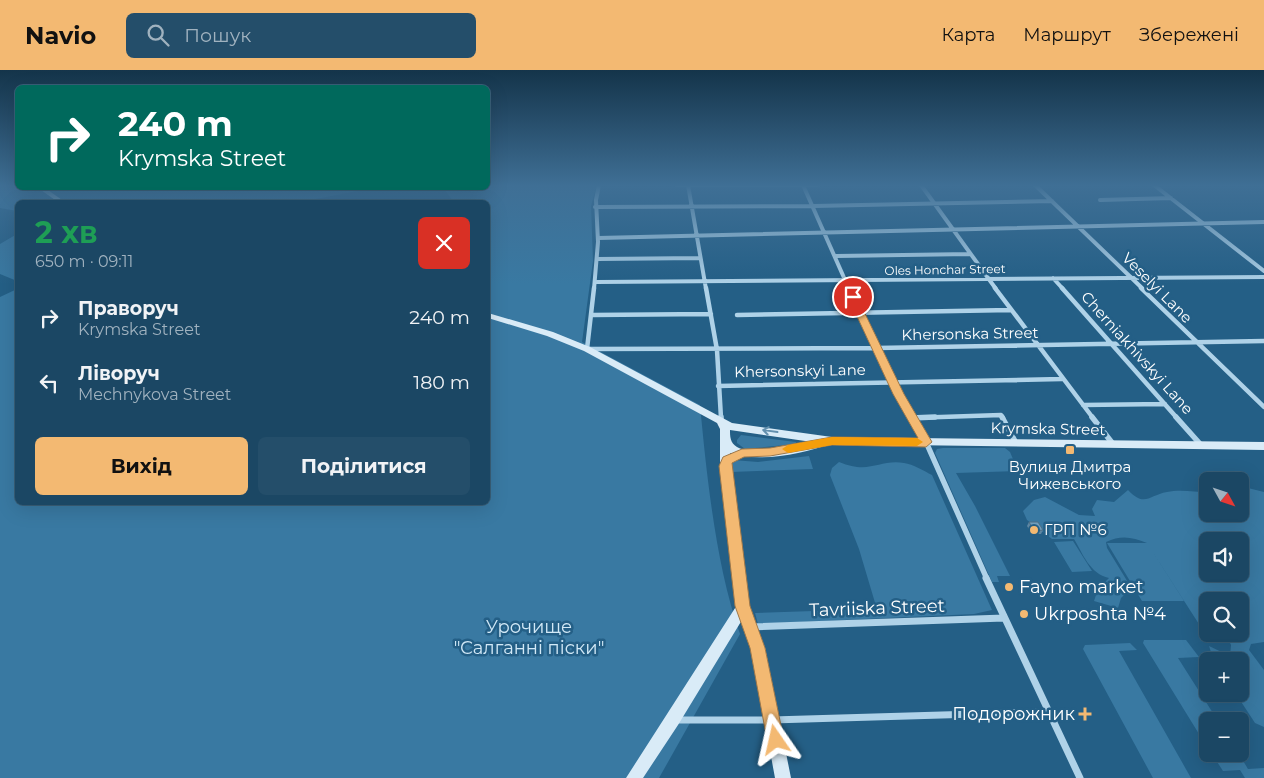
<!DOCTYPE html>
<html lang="uk">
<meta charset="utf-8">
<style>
:root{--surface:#1b4764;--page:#244e6a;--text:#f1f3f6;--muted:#a0b2bf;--line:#395f78;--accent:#f3b972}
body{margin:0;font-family:Montserrat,sans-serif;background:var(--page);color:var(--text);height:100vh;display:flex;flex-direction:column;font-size:19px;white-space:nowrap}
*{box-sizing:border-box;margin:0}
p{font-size:16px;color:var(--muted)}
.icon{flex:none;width:28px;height:28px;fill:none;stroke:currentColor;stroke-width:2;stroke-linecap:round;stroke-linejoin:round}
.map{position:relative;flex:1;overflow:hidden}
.drawer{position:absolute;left:15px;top:130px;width:475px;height:305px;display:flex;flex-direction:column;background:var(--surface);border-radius:8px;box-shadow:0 5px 20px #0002,0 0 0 1px var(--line)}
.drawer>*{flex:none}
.top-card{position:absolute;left:15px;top:15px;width:475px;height:105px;border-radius:8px;box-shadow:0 5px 20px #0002,0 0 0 1px var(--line);background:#00695c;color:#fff;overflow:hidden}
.needle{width:32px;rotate:130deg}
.fabs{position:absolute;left:1199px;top:402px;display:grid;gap:10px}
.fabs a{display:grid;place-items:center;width:50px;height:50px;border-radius:8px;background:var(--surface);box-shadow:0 5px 20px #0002,0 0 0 1px var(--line);font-size:25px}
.pin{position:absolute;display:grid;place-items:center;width:42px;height:42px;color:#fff;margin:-21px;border:2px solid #fff;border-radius:50%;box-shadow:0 1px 5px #0007}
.me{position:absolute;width:55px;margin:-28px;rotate:349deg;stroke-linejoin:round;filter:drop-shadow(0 0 4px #0008)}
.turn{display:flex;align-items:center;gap:18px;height:105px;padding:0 20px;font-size:22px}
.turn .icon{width:65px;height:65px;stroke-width:2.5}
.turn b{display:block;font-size:35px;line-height:42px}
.round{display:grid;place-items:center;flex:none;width:52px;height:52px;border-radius:8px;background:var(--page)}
.headline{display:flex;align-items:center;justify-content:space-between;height:85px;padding:0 20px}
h1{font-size:30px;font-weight:700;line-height:38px;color:#1e9e55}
.button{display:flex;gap:10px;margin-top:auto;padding:10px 20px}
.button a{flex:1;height:58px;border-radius:8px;background:var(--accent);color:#111;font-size:20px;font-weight:700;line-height:58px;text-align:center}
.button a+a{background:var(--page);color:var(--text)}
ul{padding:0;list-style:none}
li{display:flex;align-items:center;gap:15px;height:65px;padding:0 20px}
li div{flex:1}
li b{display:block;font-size:19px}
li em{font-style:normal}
header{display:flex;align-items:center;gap:30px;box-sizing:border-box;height:70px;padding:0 25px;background:var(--accent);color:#111}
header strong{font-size:24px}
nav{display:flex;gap:28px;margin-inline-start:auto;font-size:18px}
.search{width:350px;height:45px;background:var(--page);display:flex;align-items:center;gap:12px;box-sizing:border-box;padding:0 18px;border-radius:8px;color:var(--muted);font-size:19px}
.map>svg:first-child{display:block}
</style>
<header>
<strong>Navio</strong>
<div class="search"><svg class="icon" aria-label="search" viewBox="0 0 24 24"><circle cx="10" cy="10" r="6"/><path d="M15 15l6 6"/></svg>Пошук</div>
<nav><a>Карта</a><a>Маршрут</a><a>Збережені</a></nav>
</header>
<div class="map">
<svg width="1264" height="708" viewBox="0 0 1264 708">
<rect width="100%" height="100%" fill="#245f86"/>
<!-- green -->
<path fill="#3979a2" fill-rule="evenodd" d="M 0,115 L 17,115 L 18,118 L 373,118 L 300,132 L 51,131 L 18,132 L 17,141 L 0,138 Z
M 488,115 L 597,115 L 591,136 L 593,191 L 582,272 L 700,335 C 707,408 716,496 740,564 L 659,708 L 0,708 L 0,227 L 17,219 L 18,432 L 488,432 L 488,132 L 454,132 L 443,118 L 488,118 Z
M 17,164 L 17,211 L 0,204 L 0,174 Z
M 741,365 L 796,372 L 796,374 L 745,379 L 737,373 L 737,370 Z
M 943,378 L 1005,378 L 1010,382 L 1018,401 L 956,403 L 975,436 L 1010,506 L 997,506 L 999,512 L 992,512 L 935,383 L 937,379 Z
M 809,386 L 813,399 L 731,402 L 729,397 L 733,390 L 758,392 Z
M 839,392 C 870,405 879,389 904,393 C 913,394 924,401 932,405 L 992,540 L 974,544 L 758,554 L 755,543 L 873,539 L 876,536 L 859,479 L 830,405 L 832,398 Z
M 1240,416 L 1264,422 L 1264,572 L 1251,574 L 1249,580 L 1264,600 L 1264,657 L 1255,653 L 1236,624 L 1240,624 L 1240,591 L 1214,591 L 1209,576 L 1230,586 L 1231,575 L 1226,564 L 1240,564 L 1240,531 L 1208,531 L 1207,562 L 1204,562 L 1147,473 C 1132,467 1121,465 1106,472 L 1107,478 L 1129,514 L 1129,520 L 1121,528 L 1118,538 L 1094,531 L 1098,519 L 1109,508 C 1090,504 1083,484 1074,469 L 1052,469 L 1027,450 L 1023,441 L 1034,430 L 1045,427 L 1079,445 L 1095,446 L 1092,439 L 1097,430 L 1114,432 L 1128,420 C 1145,438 1149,425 1167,422 C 1180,419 1195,422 1207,422 L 1208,444 L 1240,444 ZM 1208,471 L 1240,471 L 1240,504 L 1208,504 Z
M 1073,471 L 1092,501 L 1072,502 L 1054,472 Z
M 1107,473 L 1147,473 L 1184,531 L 1142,531 Z
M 1144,570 L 1186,570 L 1199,587 L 1178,588 L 1218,651 L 1208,651 L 1207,677 L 1143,573 Z
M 1130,573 L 1137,580 L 1119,581 L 1191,708 L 1153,708 L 1083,579 L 1085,575 Z
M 1212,684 L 1239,684 L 1248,699 L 1264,698 L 1264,708 L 1245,708 L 1240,700 L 1223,701 Z"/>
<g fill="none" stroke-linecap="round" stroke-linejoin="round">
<!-- street-far3 -->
<path stroke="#afd2e8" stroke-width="4" d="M 677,115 L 818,115
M 688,115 L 706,219
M 803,115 L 849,219
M 921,115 L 996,219
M 1035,115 L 1143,219
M 1154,115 L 1264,201
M 1100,130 L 1171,128
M 595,137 L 813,136 L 1052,131
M 598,168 L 1264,152
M 836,186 L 970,184
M 597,189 L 700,188
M 1053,208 L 1063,219
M 596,212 L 1264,207
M 594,219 L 598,172 L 596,130 L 599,115"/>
<!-- street-far2 -->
<path stroke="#afd2e8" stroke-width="4.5" d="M 594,218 L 587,279 L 877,278 L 1264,271
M 706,218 L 717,280 L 721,348
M 849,218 L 911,348
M 995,218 L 1093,348
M 1062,218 L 1177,348
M 1141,218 L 1264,337
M 592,245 L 711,244
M 737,245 L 1011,240
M 718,316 L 1062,309
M 1083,335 L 1165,334
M 911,348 L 1001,345 L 1003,348"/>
<!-- street-far1 -->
<path stroke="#afd2e8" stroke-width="5.5" d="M 721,347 L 721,352
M 911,347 L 926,372 L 987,509
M 1002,347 L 1016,373
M 1092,347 L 1113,374
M 1176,347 L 1201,375
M 911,348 L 935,347"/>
<!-- street -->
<path stroke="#afd2e8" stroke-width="7" d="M 986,508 L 1080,708
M 750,557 L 1004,548
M 676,650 L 772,650 L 1048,642"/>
<!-- secondary -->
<path fill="#d9ebf7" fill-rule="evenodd" d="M 38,118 L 45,118 L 65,132 L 58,132 Z
M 488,243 L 553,262 L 590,277 L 732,353 L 832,367 L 1264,372 L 1264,380 L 830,374 C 803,384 757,393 730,383 L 730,396 L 749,536 L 765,578 L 791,708 L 775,708 L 751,578 L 742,550 L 678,655 L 643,708 L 626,708 L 737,535 L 720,396 L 720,359 L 717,353 L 584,281 L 547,266 L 488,248 ZM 730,360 L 812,372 C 796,375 750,385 737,377 C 730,373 730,366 730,360 Z"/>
</g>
<!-- wall -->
<path fill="#5f87a2" d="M 1029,452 L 1043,460 L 1041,464 L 1032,464 L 1027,456 Z"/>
<!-- building -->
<path fill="#6e9dbc" stroke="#4d6e84" d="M 1029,452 L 1038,452 L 1043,460 L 1034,461 Z"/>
<!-- one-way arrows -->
<defs><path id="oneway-shaft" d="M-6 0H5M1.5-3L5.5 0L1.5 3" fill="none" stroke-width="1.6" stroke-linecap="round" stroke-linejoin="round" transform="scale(1.25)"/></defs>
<use stroke="#6390ae" href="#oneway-shaft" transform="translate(770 361) rotate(-172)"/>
<!-- sky -->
<linearGradient id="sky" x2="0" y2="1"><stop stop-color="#14344a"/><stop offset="0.54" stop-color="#3f6f95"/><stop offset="1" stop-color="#3f6f95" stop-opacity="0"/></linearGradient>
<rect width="1264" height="214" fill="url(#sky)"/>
<!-- route -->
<path fill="#f3b972" stroke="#9e784a" d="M 853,224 L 857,227 L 904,324 L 932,372 L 926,377 L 832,375 L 770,386 L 744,387 L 732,393 L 750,536 L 765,578 L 784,670 L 782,675 L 776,678 L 770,675 L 767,670 L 750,578 L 735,536 L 719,396 L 723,387 L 742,379 L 770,378 L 832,367 L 918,368 L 893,324 L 848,227 Z"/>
<!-- slow -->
<path fill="#f59e0b" d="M 832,367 L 917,368 L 923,372 L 917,376 L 832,375 L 788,383 L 782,379 L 788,375 Z"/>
<!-- markers -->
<g fill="#f3b972" stroke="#245f86" stroke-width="2">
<rect x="1065" y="375" width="10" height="10" rx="2.5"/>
<circle cx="1034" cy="460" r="5"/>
<circle cx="1009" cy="517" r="5"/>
<circle cx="1024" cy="544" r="5"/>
<path d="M1082.5 636.5h5v5h5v5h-5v5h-5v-5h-5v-5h5z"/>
</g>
<g text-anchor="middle" stroke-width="5" stroke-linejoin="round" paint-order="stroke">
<!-- far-street labels -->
<g font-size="12" fill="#fff" stroke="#245f86">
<text transform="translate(945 200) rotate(-1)" y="4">Oles Honchar Street</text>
</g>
<!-- street labels -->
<g font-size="15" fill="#fff" stroke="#245f86">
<text transform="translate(1157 218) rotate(45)" y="5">Veselyi Lane</text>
<text transform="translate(970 264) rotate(-1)" y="5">Khersonska Street</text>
<text transform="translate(1137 283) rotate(48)" y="5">Cherniakhivskyi Lane</text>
<text transform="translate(800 301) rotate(-1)" y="5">Khersonskyi Lane</text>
<text transform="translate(1048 359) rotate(1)" y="5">Krymska Street</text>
</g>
<!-- poi labels -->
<g font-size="15" fill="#fff" stroke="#245f86">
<text x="1070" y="402">Вулиця Дмитра<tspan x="1070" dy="17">Чижевського</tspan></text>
<text x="1044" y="465" text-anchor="start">ГРП №6</text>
</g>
<!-- near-poi labels -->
<g font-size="18" fill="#fff" stroke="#245f86" text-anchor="start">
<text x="1019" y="523">Fayno market</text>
<text x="1034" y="550">Ukrposhta №4</text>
<text x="1075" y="650" text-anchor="end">Подорожник</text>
</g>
<!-- near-street labels -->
<g font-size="18" fill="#fff" stroke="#245f86">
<text transform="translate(877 538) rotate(-2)" y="6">Tavriiska Street</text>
</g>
<!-- near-park labels -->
<g font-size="18" fill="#d2e9f7" stroke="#245f86">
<text x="529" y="563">Урочище<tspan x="529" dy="21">"Салганні піски"</tspan></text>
</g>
</g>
</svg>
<div class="fabs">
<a><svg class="needle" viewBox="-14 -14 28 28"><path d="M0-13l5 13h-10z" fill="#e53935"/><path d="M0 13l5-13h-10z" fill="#a0b2bf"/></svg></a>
<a><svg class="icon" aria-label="sound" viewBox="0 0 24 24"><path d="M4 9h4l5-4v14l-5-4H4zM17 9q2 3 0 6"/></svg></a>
<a><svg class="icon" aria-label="search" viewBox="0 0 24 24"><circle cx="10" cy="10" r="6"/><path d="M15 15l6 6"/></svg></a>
<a>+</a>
<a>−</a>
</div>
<div class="pin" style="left:853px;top:227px;background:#d93025"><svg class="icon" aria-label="arrive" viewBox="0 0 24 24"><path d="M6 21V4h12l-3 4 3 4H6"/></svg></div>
<svg class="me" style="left:776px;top:670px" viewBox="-20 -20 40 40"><path d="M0-17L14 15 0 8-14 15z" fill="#f3b972" stroke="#fff" stroke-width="4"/></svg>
<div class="top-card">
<div class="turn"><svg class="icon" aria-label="right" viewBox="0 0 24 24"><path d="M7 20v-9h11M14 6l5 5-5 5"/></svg><div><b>240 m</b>Krymska Street</div></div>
</div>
<section class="drawer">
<div class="headline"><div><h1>2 хв</h1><p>650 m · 09:11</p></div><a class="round" style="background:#d93025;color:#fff"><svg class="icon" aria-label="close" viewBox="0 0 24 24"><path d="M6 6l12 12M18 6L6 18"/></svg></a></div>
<ul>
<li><svg class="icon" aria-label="right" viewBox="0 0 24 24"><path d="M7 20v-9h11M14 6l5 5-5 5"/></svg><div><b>Праворуч</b><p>Krymska Street</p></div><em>240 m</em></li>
<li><svg class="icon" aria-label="left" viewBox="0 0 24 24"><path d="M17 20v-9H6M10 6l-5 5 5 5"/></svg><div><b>Ліворуч</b><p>Mechnykova Street</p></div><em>180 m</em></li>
</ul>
<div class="button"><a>Вихід</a><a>Поділитися</a></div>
</section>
</div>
